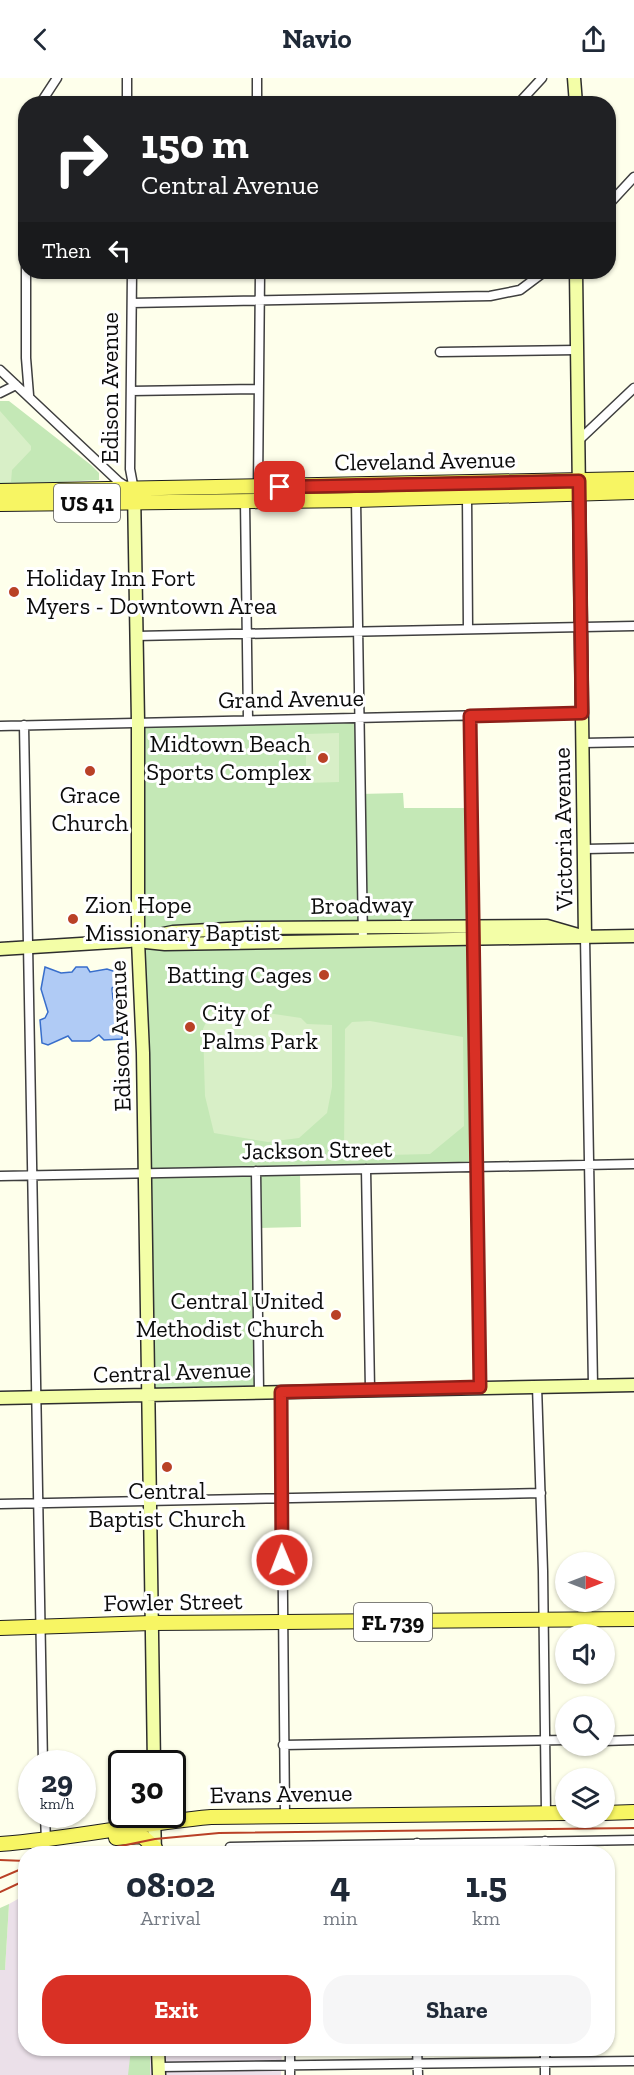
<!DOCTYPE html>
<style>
:root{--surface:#fff;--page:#f6f6f7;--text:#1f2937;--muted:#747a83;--accent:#d93025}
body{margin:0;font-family:"Zilla Slab",serif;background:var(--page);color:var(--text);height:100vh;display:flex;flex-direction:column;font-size:22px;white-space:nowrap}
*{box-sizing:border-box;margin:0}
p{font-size:20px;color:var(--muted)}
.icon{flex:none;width:33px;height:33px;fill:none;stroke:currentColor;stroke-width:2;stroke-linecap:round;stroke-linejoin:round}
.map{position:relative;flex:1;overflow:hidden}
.drawer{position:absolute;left:18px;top:1768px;width:597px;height:210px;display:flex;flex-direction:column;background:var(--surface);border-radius:24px;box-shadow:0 2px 4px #0004}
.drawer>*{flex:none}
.top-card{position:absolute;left:18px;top:18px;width:598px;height:183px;border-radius:24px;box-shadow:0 2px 4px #0004;background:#202124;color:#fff;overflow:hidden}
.needle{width:39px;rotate:90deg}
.buttons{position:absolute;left:555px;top:1474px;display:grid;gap:12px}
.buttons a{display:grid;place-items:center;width:60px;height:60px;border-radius:50%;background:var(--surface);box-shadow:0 2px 4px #0004;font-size:30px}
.speed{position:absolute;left:18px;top:1672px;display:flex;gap:12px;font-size:30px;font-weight:700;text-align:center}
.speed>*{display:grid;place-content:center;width:78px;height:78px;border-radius:50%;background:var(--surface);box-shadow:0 2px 4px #0004;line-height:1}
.speed small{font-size:15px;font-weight:400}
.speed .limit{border:3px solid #111;border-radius:9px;background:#fff;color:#111}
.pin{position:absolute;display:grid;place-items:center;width:51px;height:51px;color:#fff;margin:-26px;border-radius:12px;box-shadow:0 3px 9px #0006}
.me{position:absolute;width:66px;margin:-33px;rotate:359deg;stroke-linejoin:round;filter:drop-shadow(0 0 4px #0008)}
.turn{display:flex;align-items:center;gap:21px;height:126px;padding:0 24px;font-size:27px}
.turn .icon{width:78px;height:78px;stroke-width:2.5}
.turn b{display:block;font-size:42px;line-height:51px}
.then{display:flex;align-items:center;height:57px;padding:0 24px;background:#0003;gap:12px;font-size:22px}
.eta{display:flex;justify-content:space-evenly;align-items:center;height:102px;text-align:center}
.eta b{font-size:36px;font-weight:700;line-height:42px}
.cta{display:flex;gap:12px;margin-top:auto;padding:12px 24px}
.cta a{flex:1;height:69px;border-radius:24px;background:var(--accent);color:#fff;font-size:24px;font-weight:700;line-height:69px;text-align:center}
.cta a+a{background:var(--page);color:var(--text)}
header{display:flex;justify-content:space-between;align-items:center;height:78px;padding:0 24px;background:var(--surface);font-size:27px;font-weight:700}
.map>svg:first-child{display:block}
</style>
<header><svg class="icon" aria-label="back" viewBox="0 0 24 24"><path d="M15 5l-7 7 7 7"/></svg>Navio<svg class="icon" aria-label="share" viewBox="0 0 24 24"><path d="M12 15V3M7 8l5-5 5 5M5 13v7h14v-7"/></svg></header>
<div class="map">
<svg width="634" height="1997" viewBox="0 0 634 1997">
<rect width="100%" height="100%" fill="#feffeb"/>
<!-- industrial -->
<path fill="#ebe0e9" d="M 25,1817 L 26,1971 L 282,1971 L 281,1997 L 0,1997 L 0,1892 L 5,1892 L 9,1826 Z"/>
<!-- green -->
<path fill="#c4e8b6" d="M 0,323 L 9,323 L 91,387 L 99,395 L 99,402 L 0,407 Z
M 357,641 L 359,716 L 403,715 L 404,730 L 470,730 L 471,845 L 140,860 L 140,646 Z
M 472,862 L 475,1087 L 146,1093 L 140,864 Z
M 254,1094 L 258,1311 L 149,1315 L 146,1096 Z
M 300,1094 L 301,1149 L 259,1150 L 258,1095 Z
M 9,1826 L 5,1892 L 0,1892 L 0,1830 Z
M 131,1971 L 150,1971 L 150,1997 L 128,1997 Z"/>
<!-- pitch -->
<path fill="#d8efc7" d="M 0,333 L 31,368 L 31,372 L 12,392 L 11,404 L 0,404 Z
M 339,655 L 339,704 L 306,705 L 306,656 Z
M 220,928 L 301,940 L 307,946 L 332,947 L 332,1009 L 327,1035 L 299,1060 L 268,1064 L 214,1055 L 205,1018 L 203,951 L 211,933 Z
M 370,943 L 463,959 L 464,1048 L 430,1076 L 344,1078 L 345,951 L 352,944 Z"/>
<!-- water -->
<path fill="#b0cbf5" stroke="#386ecb" stroke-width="1.5" d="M 45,889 L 61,895 L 72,894 L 76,889 L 87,889 L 90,894 L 107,891 L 122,896 L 122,903 L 112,910 L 113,921 L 124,927 L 122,961 L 104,962 L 99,957 L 90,963 L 72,963 L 68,958 L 48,967 L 42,965 L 40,942 L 45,940 L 48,934 L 41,911 Z"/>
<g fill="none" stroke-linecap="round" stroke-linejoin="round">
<!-- street casing -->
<g stroke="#3f3f3f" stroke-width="11">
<path id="street" d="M 127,0 L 127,26
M 257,0 L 257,26
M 40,26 L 57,0
M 518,26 L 542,0
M 26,103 L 26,280 L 29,317
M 609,126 L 634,99
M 132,194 L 130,391 L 134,412
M 132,225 L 490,218 L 520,212 L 544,194
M 440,274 L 577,272
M 0,292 L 119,404 L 127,409
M 131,313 L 257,311
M 0,315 L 16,307
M 578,363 L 634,310
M 258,410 L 260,194
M 467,418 L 468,551
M 356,422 L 363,863
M 245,423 L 248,641
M 136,558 L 634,548
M 470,638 L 480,1309
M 24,647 L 43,1686
M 0,648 L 582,635
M 583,665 L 634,664
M 585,771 L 634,770
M 585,859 L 593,1307
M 366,1091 L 370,1311
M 256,1093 L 259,1313
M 0,1098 L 634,1086
M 537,1308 L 543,1493 L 546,1735
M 281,1314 L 285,1738
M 0,1426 L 541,1415
M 604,1663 L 634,1662
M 283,1667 L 566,1662
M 45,1737 L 46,1763
M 417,1765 L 417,1776
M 230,1769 L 634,1762
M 545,1776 L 545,1763
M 417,1971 L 418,1997
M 545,1971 L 545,1997
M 159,1989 L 634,1983
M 290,1997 L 290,1971"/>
</g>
<!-- secondary casing -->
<g stroke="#2e2e2e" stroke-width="15">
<path id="secondary" d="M 574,0 L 576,26
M 576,194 L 585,859
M 134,412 L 138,644 L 138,863 L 143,975 L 154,1686
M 146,864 L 165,866 L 634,858
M 0,871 L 129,863 L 173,854 L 246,850 L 547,848 L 585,859
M 0,1320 L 634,1307
M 154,1737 L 155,1775
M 158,1971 L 159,1997"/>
</g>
<!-- primary casing -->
<g stroke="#1d1d1d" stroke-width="16">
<path id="primary" d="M 0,413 L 634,401
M 0,426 L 356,422 L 634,414
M 0,1550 L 152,1545 L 634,1541
M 604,1735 L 634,1734
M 116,1760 L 142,1758 L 155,1770
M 0,1766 C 71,1761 140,1745 211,1739 L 566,1735"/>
</g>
<!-- street -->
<use href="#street" stroke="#fff" stroke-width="8"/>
<!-- secondary -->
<use href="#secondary" stroke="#f3fea7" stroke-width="12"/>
<!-- primary -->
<use href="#primary" stroke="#f7f563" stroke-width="14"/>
<!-- rail -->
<path stroke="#b94126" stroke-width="2" d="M 82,1776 L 155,1761 L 219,1755 L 634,1750
M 0,1782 L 26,1783
M 0,1800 L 26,1789
M 0,1814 L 26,1802"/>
</g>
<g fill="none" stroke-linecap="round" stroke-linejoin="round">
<!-- route casing -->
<g stroke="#8d1f18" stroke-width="15">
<path id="route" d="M 280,409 L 579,403 L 582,635 L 470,638 L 480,1309 L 281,1314 L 282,1482"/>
</g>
<!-- route -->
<use href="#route" stroke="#d93025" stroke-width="10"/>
</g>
<!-- markers -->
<g fill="#b94126" stroke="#fff" stroke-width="2">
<circle cx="14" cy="514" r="6"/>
<circle cx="323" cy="680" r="6"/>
<circle cx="90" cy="693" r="6"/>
<circle cx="73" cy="841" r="6"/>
<circle cx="324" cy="897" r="6"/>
<circle cx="190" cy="949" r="6"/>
<circle cx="336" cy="1237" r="6"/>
<circle cx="167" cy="1389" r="6"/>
</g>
<g text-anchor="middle" stroke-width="6" stroke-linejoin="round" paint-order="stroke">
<!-- shield labels -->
<g fill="#fff" stroke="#555" stroke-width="1.5">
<rect x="54" y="406" width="66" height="38" rx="4.5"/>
<rect x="354" y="1525" width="78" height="38" rx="4.5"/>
</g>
<g font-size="22" font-weight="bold" fill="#0c0c0c">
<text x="87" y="433">US 41</text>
<text x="393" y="1552">FL 739</text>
</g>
<!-- street labels -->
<g font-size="24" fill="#0c0c0c" stroke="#fff">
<text transform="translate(110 310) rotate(-90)" y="8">Edison Avenue</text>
<text transform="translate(425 383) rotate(-1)" y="8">Cleveland Avenue</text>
<text transform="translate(291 621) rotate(-1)" y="8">Grand Avenue</text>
<text transform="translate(563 751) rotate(-91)" y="8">Victoria Avenue</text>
<text transform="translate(362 827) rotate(-1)" y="8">Broadway</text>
<text transform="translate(120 958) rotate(-92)" y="8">Edison Avenue</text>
<text transform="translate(317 1072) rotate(-1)" y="8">Jackson Street</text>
<text transform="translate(172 1294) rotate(-2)" y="8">Central Avenue</text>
<text transform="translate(173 1524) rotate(-1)" y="8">Fowler Street</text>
<text transform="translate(281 1716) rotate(-1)" y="8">Evans Avenue</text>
</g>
<!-- poi labels -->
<g font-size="24" fill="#0c0c0c" stroke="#fff" text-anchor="start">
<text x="26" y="508">Holiday Inn Fort<tspan x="26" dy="28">Myers - Downtown Area</tspan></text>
<text x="311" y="674" text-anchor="end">Midtown Beach<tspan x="311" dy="28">Sports Complex</tspan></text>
<text x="90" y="725" text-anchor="middle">Grace<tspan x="90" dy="28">Church</tspan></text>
<text x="85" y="835">Zion Hope<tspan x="85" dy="28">Missionary Baptist</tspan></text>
<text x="312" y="905" text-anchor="end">Batting Cages</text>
<text x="202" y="943">City of<tspan x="202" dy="28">Palms Park</tspan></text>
<text x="324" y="1231" text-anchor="end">Central United<tspan x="324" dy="28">Methodist Church</tspan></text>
<text x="167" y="1421" text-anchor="middle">Central<tspan x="167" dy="28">Baptist Church</tspan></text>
</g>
</g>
</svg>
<div class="buttons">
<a><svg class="needle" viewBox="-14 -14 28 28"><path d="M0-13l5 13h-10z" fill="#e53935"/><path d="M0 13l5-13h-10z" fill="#747a83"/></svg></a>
<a><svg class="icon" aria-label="sound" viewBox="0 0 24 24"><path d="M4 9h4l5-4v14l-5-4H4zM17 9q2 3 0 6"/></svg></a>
<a><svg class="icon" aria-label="search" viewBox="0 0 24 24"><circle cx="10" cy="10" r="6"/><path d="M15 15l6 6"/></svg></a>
<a><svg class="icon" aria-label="layers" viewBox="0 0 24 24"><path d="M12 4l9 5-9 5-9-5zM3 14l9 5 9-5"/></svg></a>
</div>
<div class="speed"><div>29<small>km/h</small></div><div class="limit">30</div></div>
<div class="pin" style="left:280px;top:409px;background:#d93025"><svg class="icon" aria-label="arrive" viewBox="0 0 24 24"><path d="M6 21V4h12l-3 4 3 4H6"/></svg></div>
<svg class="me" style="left:282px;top:1482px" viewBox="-20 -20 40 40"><circle r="17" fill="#d93025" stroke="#fff" stroke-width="3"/><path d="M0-11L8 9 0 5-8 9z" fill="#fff"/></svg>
<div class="top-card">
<div class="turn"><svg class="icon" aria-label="right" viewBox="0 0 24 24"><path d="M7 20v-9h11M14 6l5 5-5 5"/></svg><div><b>150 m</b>Central Avenue</div></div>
<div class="then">Then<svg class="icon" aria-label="left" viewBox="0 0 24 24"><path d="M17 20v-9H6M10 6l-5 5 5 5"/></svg></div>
</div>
<section class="drawer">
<div class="eta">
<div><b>08:02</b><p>Arrival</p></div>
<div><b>4</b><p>min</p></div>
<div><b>1.5</b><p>km</p></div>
</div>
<div class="cta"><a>Exit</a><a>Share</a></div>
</section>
</div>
